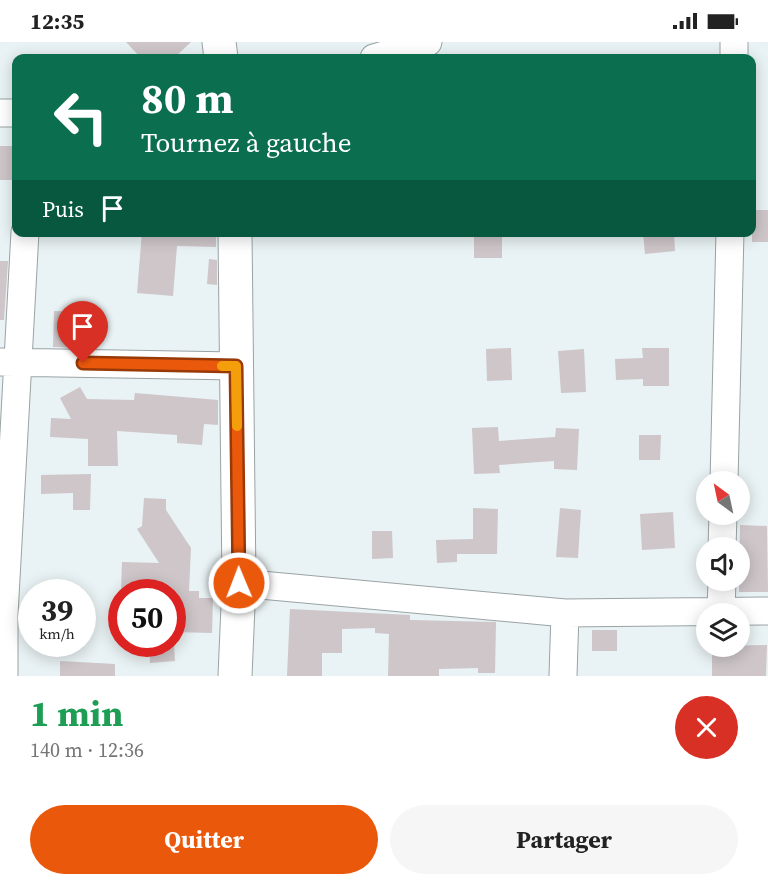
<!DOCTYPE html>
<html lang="fr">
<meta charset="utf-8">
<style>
:root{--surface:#fff;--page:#f6f6f6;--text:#222;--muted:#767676;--accent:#ea580c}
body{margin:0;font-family:"Source Serif 4",serif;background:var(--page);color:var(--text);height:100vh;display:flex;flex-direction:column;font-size:22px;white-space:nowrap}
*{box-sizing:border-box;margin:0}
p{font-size:20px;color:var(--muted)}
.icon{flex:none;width:33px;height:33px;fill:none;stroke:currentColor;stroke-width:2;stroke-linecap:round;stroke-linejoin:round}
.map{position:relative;height:634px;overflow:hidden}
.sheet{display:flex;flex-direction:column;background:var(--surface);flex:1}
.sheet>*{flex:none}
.top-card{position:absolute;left:12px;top:12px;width:744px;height:183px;border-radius:12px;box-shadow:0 3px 15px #0003;background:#0b6e4f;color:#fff;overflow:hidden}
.needle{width:39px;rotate:327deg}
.controls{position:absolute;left:696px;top:429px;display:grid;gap:12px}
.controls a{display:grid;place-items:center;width:54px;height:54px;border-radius:50%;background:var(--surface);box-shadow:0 3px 15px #0003;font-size:30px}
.speed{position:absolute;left:18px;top:537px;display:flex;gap:12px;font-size:30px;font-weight:700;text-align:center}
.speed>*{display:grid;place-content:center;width:78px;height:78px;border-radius:50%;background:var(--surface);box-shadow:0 3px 15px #0003;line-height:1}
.speed small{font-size:15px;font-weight:400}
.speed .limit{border:9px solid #d22;background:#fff;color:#111}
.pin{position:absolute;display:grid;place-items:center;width:51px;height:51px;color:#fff;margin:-62px -26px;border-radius:50% 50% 50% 0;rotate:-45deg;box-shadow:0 0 6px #0007}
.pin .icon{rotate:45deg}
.me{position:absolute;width:66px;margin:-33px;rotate:359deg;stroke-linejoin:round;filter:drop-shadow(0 0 4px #0008)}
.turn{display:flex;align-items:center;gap:21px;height:126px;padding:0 30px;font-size:27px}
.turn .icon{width:78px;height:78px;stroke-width:2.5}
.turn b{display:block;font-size:42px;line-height:51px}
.then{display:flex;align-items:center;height:57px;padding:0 30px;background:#0003;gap:12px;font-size:22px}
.round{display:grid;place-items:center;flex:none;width:63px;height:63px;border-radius:32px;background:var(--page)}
.summary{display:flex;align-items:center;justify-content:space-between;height:102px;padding:0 30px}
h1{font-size:36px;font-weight:700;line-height:45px;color:#1e9e55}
.action{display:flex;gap:12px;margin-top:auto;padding:12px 30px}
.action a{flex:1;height:69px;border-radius:36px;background:var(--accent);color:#fff;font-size:24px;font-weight:700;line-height:69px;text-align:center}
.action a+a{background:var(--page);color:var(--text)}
.status{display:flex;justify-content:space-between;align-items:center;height:42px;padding:0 30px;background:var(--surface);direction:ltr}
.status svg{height:16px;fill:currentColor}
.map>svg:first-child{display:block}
</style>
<div class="status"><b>12:35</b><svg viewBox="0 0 49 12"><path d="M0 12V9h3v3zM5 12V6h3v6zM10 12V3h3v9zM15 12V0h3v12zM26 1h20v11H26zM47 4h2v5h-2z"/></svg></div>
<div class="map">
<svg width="768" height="634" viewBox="0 0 768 634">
<rect width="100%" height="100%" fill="#e9f2f4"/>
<!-- building -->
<path fill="#cec6c9" d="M 126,0 L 191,0 L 174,16 L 141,16 Z
M 0,104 L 16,104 L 16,138 L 0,138 Z
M 752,168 L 768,168 L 768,200 L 752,200 Z
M 142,190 L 200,190 L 216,193 L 216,205 L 177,204 L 173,254 L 137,251 Z
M 474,190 L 502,190 L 502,216 L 474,216 Z
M 643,190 L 674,190 L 675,209 L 645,212 Z
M 209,217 L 217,218 L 217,243 L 207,242 Z
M 0,219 L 8,219 L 4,278 L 0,278 Z
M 54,269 L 83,270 L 82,306 L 53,305 Z
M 511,306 L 512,338 L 487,339 L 486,307 Z
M 642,306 L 669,306 L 669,344 L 643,344 L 643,337 L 616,338 L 615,317 L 643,316 Z
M 584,307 L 586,350 L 561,351 L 558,309 Z
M 80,345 L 87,357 L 134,358 L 135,351 L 218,358 L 218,383 L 204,382 L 202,403 L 177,401 L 177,393 L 117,389 L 118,424 L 88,424 L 88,397 L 50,395 L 51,376 L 71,377 L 60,356 Z
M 498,385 L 499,399 L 555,395 L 556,386 L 579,387 L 577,428 L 554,427 L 554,419 L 499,423 L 500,431 L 474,432 L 472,386 Z
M 639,393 L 661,393 L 660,418 L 639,418 Z
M 91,432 L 90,468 L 73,468 L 73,451 L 41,452 L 41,433 Z
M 144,456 L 166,457 L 166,468 L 191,506 L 189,549 L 199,549 L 199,556 L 213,556 L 212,591 L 172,590 L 172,550 L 121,550 L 122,520 L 159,521 L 137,487 L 142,484 Z
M 473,466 L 498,467 L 497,512 L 457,512 L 457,520 L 437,521 L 436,498 L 473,497 Z
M 560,466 L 581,468 L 578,516 L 556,515 Z
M 673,470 L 675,506 L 642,508 L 640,472 Z
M 740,483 L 767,484 L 768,550 L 739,550 Z
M 372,489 L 392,489 L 393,516 L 372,517 Z
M 290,567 L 410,573 L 410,578 L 496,580 L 495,631 L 478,631 L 478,626 L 439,627 L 439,634 L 388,634 L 389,592 L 375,591 L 375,586 L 342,587 L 342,611 L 322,611 L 322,634 L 287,634 Z
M 592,588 L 617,588 L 617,609 L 592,609 Z
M 149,602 L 174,602 L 175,619 L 150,621 Z
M 767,603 L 766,634 L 712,634 L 712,604 Z
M 60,619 L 115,622 L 115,634 L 60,634 Z"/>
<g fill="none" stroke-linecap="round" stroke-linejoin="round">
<!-- minor casing -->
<g stroke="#9aa3a4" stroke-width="29">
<path id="minor" d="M 374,16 L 428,0
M 734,16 L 734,0
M 0,71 L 16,71
M 0,320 L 236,324
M 724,440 L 730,190
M 722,506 L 723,472
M 239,541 L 565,571 L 768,569
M 721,569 L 722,538
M 4,634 L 4,573 L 25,190
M 563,634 L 565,571"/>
</g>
<!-- major casing -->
<g stroke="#9aa3a4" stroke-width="35">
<path id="major" d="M 219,0 L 221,16
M 235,634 L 239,541 L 235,190"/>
</g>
<!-- minor -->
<use href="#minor" stroke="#fff" stroke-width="27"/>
<!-- major -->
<use href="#major" stroke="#fff" stroke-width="33"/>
</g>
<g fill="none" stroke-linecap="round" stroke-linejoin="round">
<!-- route casing -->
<g stroke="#983908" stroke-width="15">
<path id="route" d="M 83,321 L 236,324 L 239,541"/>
</g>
<!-- route -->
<use href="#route" stroke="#ea580c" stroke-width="10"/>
<!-- slow -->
<path stroke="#f59e0b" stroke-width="10" d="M 222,324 L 236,324 L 237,384"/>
</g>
</svg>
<div class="controls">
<a><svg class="needle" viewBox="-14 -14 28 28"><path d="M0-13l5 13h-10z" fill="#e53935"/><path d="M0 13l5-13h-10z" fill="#767676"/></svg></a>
<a><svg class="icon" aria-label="sound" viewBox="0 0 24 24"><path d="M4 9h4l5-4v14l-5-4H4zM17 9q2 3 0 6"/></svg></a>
<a><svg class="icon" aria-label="layers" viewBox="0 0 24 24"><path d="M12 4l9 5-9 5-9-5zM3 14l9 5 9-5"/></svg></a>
</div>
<div class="speed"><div>39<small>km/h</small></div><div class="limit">50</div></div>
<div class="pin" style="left:83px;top:321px;background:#d93025"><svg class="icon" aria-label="arrive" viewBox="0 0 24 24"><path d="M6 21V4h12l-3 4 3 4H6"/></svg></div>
<svg class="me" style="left:239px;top:541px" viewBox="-20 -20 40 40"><circle r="17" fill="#ea580c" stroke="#fff" stroke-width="3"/><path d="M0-11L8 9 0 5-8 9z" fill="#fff"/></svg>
<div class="top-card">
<div class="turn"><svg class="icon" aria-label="left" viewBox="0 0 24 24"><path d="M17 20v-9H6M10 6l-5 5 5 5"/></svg><div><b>80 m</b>Tournez à gauche</div></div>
<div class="then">Puis<svg class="icon" aria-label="arrive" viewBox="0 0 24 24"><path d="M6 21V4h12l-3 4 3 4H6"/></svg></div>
</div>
</div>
<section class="sheet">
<div class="summary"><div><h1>1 min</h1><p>140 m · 12:36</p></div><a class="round" style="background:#d93025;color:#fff"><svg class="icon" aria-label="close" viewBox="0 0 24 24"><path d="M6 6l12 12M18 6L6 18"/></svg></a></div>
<div class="action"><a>Quitter</a><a>Partager</a></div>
</section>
